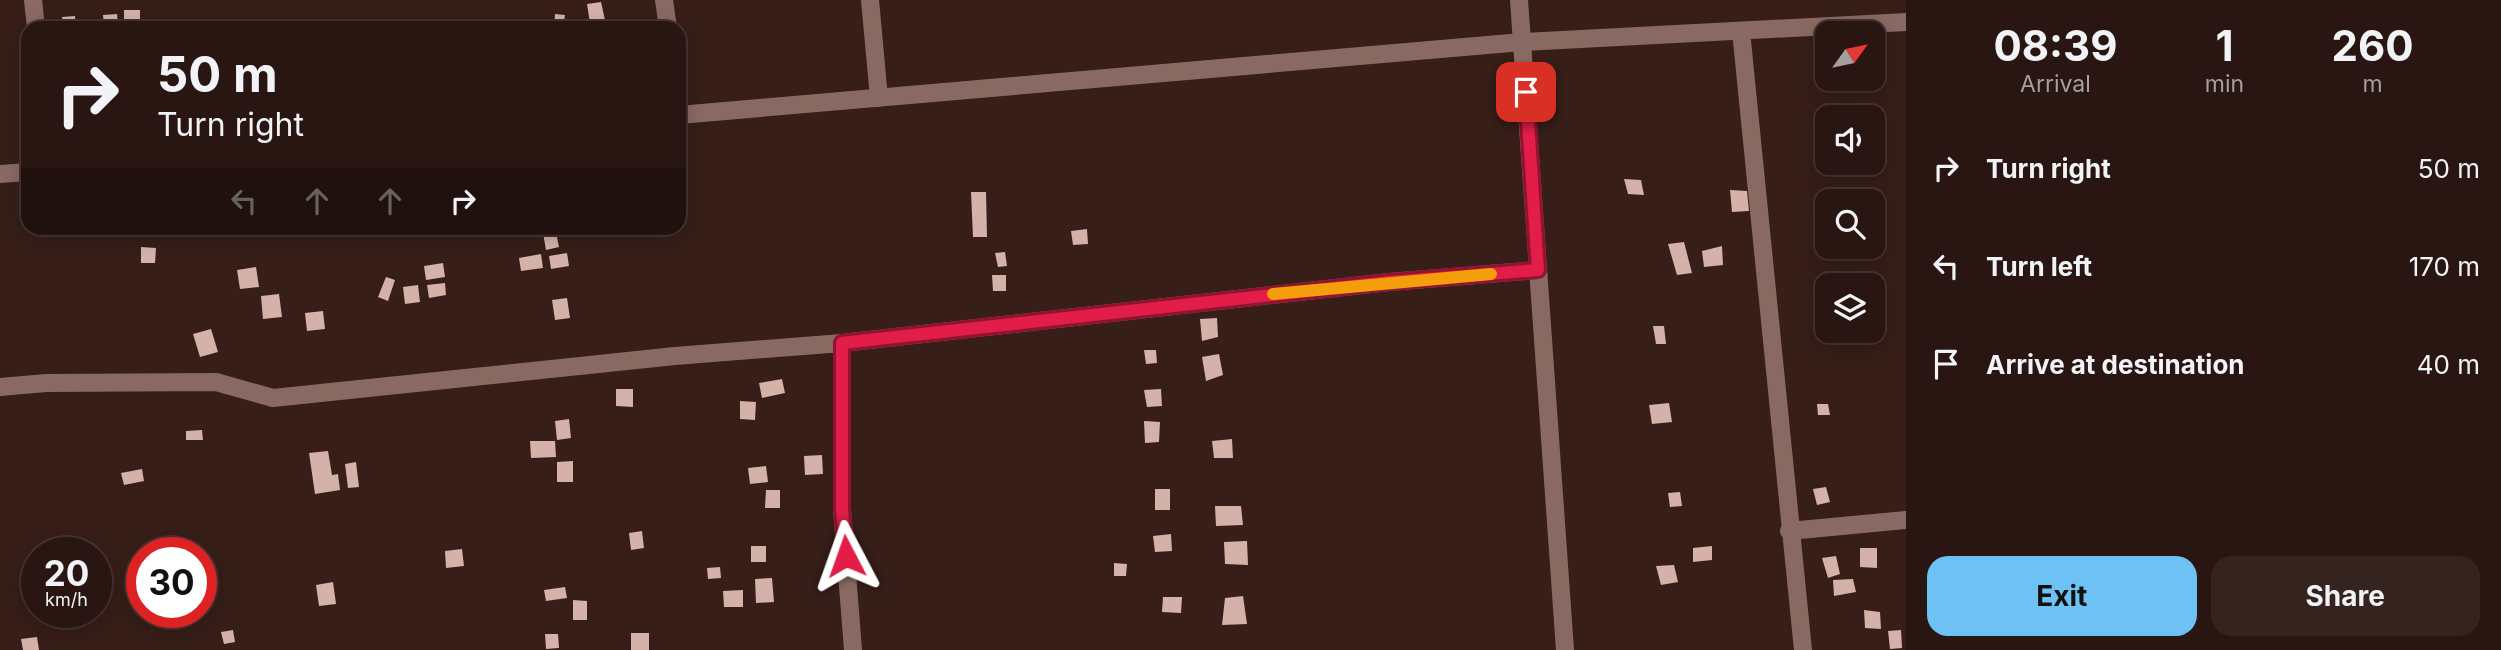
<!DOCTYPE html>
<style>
:root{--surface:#291612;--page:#352320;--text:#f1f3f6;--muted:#a59f9f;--line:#453532;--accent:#6ec2f3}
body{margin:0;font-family:Inter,sans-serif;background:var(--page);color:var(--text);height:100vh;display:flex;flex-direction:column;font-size:26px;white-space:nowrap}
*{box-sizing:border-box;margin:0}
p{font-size:23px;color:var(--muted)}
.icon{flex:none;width:38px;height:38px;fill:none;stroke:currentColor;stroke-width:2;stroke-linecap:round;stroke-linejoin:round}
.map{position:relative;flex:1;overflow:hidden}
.details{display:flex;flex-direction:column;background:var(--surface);width:595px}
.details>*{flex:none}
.top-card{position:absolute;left:21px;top:21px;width:665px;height:214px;border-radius:21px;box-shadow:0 4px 18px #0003,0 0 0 2px var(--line);background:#291612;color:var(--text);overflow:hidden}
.needle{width:46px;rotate:57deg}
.controls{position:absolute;left:1815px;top:21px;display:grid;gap:14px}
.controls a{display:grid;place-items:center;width:70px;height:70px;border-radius:14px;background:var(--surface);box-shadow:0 4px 18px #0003,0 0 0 2px var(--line);font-size:35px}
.speed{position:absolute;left:21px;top:537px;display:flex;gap:14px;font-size:35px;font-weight:700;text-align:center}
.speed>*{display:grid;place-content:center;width:91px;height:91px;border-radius:50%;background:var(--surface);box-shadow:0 4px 18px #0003,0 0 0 2px var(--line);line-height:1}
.speed small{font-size:18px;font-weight:400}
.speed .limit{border:10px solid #d22;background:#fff;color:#111}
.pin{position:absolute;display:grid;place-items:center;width:60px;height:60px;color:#fff;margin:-30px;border-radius:14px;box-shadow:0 4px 10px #0006}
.me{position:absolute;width:77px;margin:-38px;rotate:356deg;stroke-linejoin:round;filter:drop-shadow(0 0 5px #0008)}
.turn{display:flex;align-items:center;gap:24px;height:147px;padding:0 21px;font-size:32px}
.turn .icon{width:91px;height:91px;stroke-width:2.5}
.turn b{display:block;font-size:49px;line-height:60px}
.lanes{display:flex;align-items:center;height:66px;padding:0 21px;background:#0003;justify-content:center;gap:35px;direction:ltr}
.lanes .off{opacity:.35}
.eta{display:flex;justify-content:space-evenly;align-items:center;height:119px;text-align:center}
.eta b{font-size:42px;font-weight:700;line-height:49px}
.primary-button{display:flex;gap:14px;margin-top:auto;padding:14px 21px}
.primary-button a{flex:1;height:80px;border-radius:21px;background:var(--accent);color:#111;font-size:28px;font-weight:700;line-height:80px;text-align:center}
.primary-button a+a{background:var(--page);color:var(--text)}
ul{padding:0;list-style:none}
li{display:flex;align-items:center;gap:21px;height:98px;padding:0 21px}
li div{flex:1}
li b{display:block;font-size:26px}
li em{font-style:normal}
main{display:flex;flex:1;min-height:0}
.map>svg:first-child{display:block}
</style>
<main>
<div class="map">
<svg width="1906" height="650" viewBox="0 0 1906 650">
<rect width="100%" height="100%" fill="#371e18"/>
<!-- building -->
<path fill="#d4b2aa" d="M 601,2 L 605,20 L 590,23 L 587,4 Z
M 124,10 L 140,10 L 140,22 L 124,22 Z
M 117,14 L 118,24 L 104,26 L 103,15 Z
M 555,14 L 565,15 L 563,28 L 554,28 Z
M 75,16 L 76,28 L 63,28 L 62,17 Z
M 1624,179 L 1641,180 L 1644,195 L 1628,194 Z
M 1730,190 L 1747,191 L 1749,211 L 1732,212 Z
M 971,192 L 986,192 L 987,237 L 973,237 Z
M 1087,229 L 1088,244 L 1073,245 L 1071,231 Z
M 556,232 L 559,247 L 546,250 L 543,233 Z
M 1684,242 L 1692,273 L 1677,275 L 1668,244 Z
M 1722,246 L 1723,265 L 1704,267 L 1702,251 Z
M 141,247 L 156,248 L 155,263 L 141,263 Z
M 1005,252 L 1007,266 L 998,267 L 995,253 Z
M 567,253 L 569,266 L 551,269 L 549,256 Z
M 541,254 L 543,268 L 521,271 L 519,258 Z
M 443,263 L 445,277 L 426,280 L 424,266 Z
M 256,267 L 259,287 L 240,289 L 237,270 Z
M 992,275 L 1006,275 L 1006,291 L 993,291 Z
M 386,277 L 395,280 L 388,301 L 378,297 Z
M 445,283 L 446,295 L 429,298 L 427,285 Z
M 418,285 L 420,302 L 405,304 L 403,287 Z
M 279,294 L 282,317 L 263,319 L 261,296 Z
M 567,298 L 570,318 L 555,320 L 552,300 Z
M 323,311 L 325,329 L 307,331 L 305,313 Z
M 1217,318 L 1218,337 L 1202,341 L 1200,319 Z
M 1653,326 L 1664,326 L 1666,344 L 1656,344 Z
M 211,329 L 218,352 L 200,357 L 193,334 Z
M 1144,350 L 1156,350 L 1157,363 L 1146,364 Z
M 1219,354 L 1223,375 L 1206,381 L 1202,357 Z
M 782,379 L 785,393 L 762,398 L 759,383 Z
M 616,389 L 633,389 L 633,407 L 616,406 Z
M 1161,389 L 1162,406 L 1147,407 L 1144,390 Z
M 740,401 L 756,402 L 755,420 L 740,419 Z
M 1669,403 L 1672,422 L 1652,424 L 1649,405 Z
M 1817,404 L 1828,404 L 1830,415 L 1818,415 Z
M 569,419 L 571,438 L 557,440 L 555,421 Z
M 1144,421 L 1160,422 L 1159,442 L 1145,443 Z
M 202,430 L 203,440 L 186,440 L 186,431 Z
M 1232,439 L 1233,458 L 1214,458 L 1212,441 Z
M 530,441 L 555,441 L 556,457 L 531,458 Z
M 328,451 L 332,475 L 338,474 L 340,490 L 315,494 L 309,453 Z
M 822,455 L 823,474 L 805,475 L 804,456 Z
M 573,461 L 573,482 L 557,482 L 557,462 Z
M 356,462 L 359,487 L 348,488 L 345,464 Z
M 766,466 L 768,482 L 750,484 L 748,468 Z
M 142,469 L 144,481 L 124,485 L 121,473 Z
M 1826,487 L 1830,502 L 1817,505 L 1813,489 Z
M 1155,489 L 1170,489 L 1170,510 L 1155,510 Z
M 766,490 L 780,490 L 780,508 L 765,508 Z
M 1680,492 L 1682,506 L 1670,507 L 1668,493 Z
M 1215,506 L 1241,506 L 1243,525 L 1216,526 Z
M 642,531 L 644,548 L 631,550 L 629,533 Z
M 1171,534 L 1172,551 L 1155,552 L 1153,536 Z
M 1247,541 L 1248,565 L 1225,564 L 1224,542 Z
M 751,546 L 766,546 L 766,562 L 751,562 Z
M 1712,546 L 1712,560 L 1693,562 L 1693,548 Z
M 1860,548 L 1877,548 L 1877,568 L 1860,567 Z
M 462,549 L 464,566 L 446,568 L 445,551 Z
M 1836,556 L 1840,574 L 1828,578 L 1822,558 Z
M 1114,563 L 1127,564 L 1126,576 L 1114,576 Z
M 1674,565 L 1678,582 L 1661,585 L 1656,566 Z
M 720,567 L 721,578 L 708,579 L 707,568 Z
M 772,578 L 774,602 L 756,603 L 755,579 Z
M 1853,579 L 1856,592 L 1834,596 L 1833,580 Z
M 333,582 L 336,604 L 319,606 L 316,585 Z
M 565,587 L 567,598 L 546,601 L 544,590 Z
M 743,590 L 743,607 L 724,607 L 723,591 Z
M 1243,596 L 1247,624 L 1222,625 L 1225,598 Z
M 1163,597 L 1182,597 L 1181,613 L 1162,612 Z
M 573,600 L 587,601 L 587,620 L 573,620 Z
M 1864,610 L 1880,612 L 1881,629 L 1865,628 Z
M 233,630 L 235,642 L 224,644 L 221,632 Z
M 1901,630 L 1902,648 L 1890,649 L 1888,631 Z
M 631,633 L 649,633 L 649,650 L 631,650 Z
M 545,634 L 558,634 L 559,648 L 546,649 Z
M 37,637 L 39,650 L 23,650 L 21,639 Z"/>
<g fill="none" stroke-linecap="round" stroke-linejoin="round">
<!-- minor -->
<path stroke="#896a63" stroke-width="18" d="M 33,0 L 36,28
M 664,0 L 668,28
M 870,0 L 879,98
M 1741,31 L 1803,650
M 679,115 L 1522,42 L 1906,22
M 0,174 L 28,172
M 842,343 L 842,509 L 853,650
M 0,387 L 46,383 L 216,382 L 273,398 L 675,356 L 842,343 L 1389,282 L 1538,270
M 1789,531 L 1906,520"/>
<!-- tertiary -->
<path stroke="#896a63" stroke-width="18" d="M 1519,0 L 1565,650"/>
</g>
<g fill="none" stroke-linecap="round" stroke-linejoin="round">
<!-- route casing -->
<g stroke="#92132f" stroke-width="18">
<path id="route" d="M 846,556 L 842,509 L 842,343 L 1389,282 L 1538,270 L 1526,92"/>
</g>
<!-- route -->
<use href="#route" stroke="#e11d48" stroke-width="12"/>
<!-- slow -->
<path stroke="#f59e0b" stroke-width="12" d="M 1273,294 L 1491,274"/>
</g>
</svg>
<div class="controls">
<a><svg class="needle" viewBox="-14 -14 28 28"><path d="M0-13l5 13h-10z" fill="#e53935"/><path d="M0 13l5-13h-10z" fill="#a59f9f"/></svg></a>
<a><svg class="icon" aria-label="sound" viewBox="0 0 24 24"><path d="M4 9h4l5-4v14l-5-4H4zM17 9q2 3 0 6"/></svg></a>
<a><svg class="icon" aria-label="search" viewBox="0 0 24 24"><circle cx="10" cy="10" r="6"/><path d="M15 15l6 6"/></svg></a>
<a><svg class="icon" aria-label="layers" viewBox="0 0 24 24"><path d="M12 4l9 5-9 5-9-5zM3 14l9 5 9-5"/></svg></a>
</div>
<div class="speed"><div>20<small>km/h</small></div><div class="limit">30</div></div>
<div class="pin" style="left:1526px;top:92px;background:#d93025"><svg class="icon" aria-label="arrive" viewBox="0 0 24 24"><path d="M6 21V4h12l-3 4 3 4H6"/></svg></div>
<svg class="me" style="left:846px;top:556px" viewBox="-20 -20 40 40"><path d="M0-17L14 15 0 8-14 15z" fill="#e11d48" stroke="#fff" stroke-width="4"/></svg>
<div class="top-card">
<div class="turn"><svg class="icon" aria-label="right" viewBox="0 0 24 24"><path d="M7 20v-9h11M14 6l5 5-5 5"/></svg><div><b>50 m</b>Turn right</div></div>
<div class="lanes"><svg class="icon off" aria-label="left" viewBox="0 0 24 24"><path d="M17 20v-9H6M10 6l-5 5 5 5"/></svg><svg class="icon off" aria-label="ahead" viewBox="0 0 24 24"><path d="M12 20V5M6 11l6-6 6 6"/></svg><svg class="icon off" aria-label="ahead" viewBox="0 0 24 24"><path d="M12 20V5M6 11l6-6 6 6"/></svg><svg class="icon" aria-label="right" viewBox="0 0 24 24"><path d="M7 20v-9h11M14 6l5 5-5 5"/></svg></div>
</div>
</div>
<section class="details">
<div class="eta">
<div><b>08:39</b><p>Arrival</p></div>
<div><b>1</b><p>min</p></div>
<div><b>260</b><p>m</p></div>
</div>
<ul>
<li><svg class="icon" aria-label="right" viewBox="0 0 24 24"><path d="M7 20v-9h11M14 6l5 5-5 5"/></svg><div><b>Turn right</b></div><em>50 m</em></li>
<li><svg class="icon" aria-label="left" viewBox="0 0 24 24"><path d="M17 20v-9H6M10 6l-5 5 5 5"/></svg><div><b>Turn left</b></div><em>170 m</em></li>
<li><svg class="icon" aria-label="arrive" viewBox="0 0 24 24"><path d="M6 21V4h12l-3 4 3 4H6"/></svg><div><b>Arrive at destination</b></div><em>40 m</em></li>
</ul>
<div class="primary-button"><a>Exit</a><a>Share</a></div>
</section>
</main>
